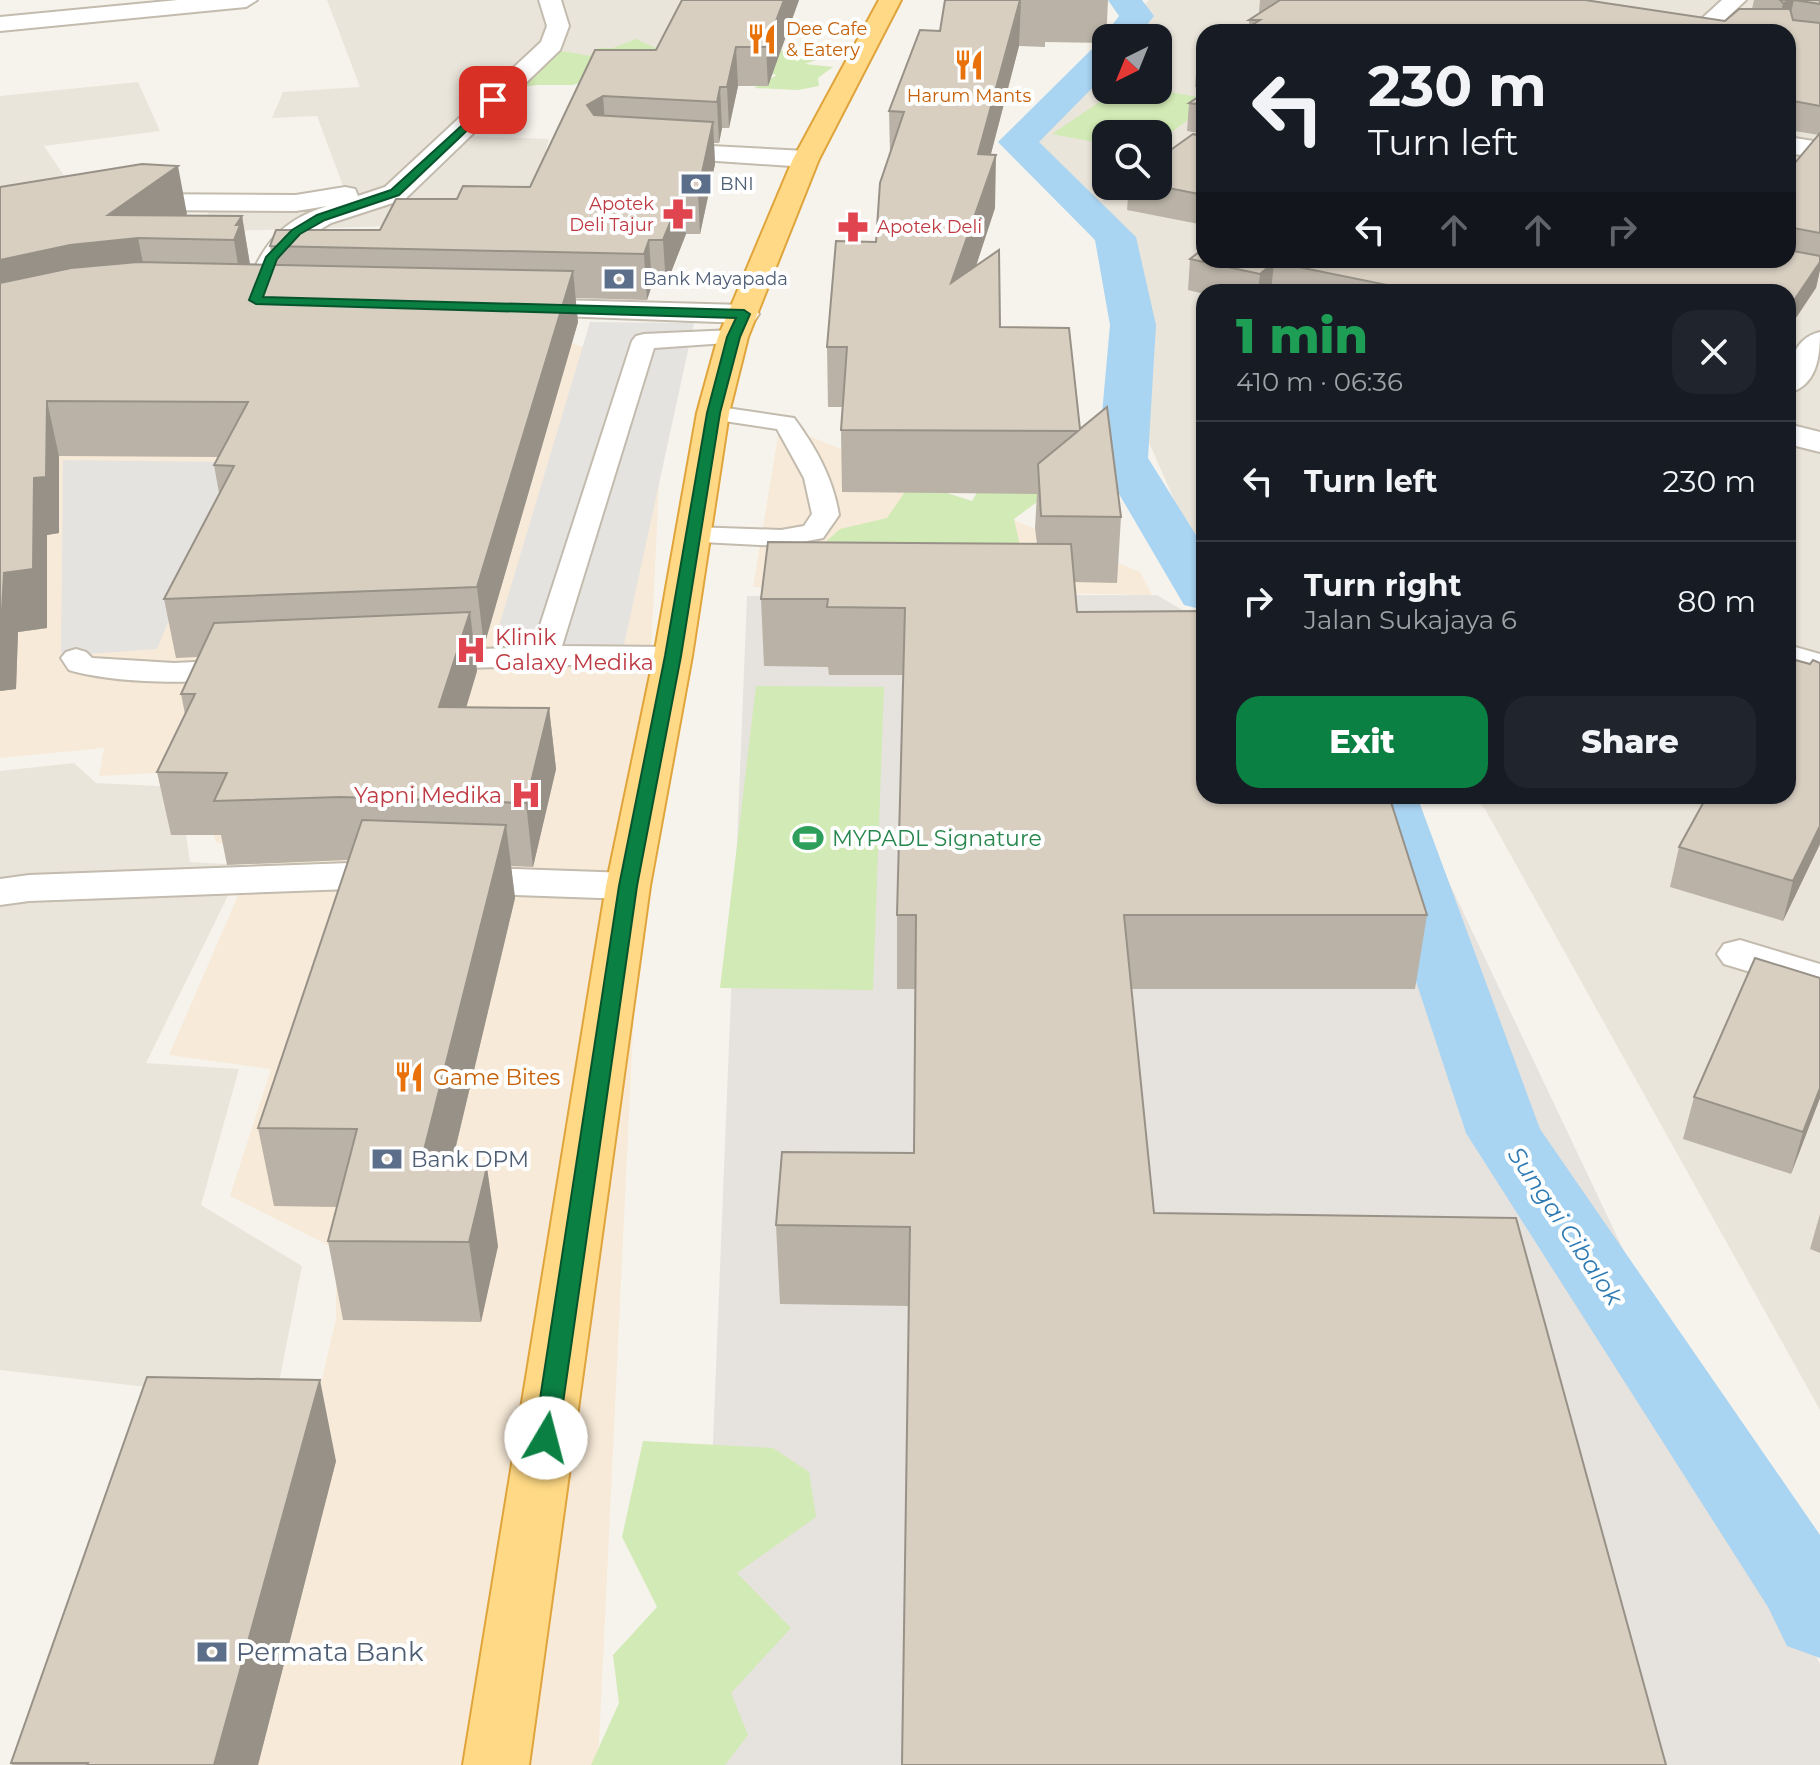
<!DOCTYPE html>
<meta charset="utf-8">
<style>
:root{--surface:#171b24;--page:#20242c;--text:#f1f3f6;--muted:#9ea1a6;--line:#363941;--accent:#0b8043}
body{margin:0;font-family:Montserrat,sans-serif;background:var(--page);color:var(--text);height:100vh;display:flex;flex-direction:column;font-size:30px;white-space:nowrap}
*{box-sizing:border-box;margin:0}
p{font-size:26px;color:var(--muted)}
.icon{flex:none;width:44px;height:44px;fill:none;stroke:currentColor;stroke-width:2;stroke-linecap:round;stroke-linejoin:round}
.map{position:relative;flex:1;overflow:hidden}
.side{position:absolute;left:1196px;top:284px;width:600px;height:520px;display:flex;flex-direction:column;background:var(--surface);border-radius:24px;box-shadow:0 2px 6px #0004}
.side>*{flex:none}
.banner{position:absolute;left:1196px;top:24px;width:600px;height:244px;border-radius:24px;box-shadow:0 2px 6px #0004;background:#171b24;color:var(--text);overflow:hidden}
.needle{width:52px;rotate:223deg}
.buttons{position:absolute;left:1092px;top:24px;display:grid;gap:16px}
.buttons a{display:grid;place-items:center;width:80px;height:80px;border-radius:16px;background:var(--surface);box-shadow:0 2px 6px #0004;font-size:40px}
.pin{position:absolute;display:grid;place-items:center;width:68px;height:68px;color:#fff;margin:-34px;border-radius:16px;box-shadow:0 4px 12px #0006}
.me{position:absolute;width:88px;margin:-44px;rotate:8deg;stroke-linejoin:round;filter:drop-shadow(0 0 6px #0008)}
.turn{display:flex;align-items:center;gap:28px;height:168px;padding:0 40px;font-size:36px}
.turn .icon{width:104px;height:104px;stroke-width:2.5}
.turn b{display:block;font-size:56px;line-height:68px}
.lanes{display:flex;align-items:center;height:76px;padding:0 40px;background:#0003;justify-content:center;gap:40px;direction:ltr}
.lanes .off{opacity:.35}
.round{display:grid;place-items:center;flex:none;width:84px;height:84px;border-radius:24px;background:var(--page)}
.overview{display:flex;align-items:center;justify-content:space-between;height:136px;padding:0 40px}
h1{font-size:48px;font-weight:800;line-height:60px;color:#1e9e55}
.primary-button{display:flex;gap:16px;margin-top:auto;padding:16px 40px}
.primary-button a{flex:1;height:92px;border-radius:24px;background:var(--accent);color:#fff;font-size:32px;font-weight:800;line-height:92px;text-align:center}
.primary-button a+a{background:var(--page);color:var(--text)}
ul{padding:0;list-style:none}
li{display:flex;align-items:center;gap:24px;height:120px;padding:0 40px;border-top:2px solid var(--line)}
li div{flex:1}
li b{display:block;font-size:30px}
li em{font-style:normal}
.map>svg:first-child{display:block}
</style>
<div class="map">
<svg width="1820" height="1765" viewBox="0 0 1820 1765">
<rect width="100%" height="100%" fill="#f6f3ec"/>
<!-- residential -->
<path fill="#eae5da" fill-rule="evenodd" d="M 327,0 L 688,0 L 651,70 L 485,80 L 463,136 L 549,139 L 526,222 L 193,232 L 218,201 L 346,194 L 317,116 L 272,118 L 283,92 L 360,87 Z
M 1149,0 L 1820,0 L 1820,1410 L 1485,809 L 1472,796 L 1788,796 L 1788,292 L 1204,292 L 1204,541 L 1184,522 L 1140,422 L 1146,335 L 1116,228 L 1028,133 L 1106,47 L 1106,90 L 1158,90 L 1158,38 L 1114,38 ZM 1204,32 L 1788,32 L 1788,260 L 1204,260 ZM 1106,134 L 1158,134 L 1158,186 L 1106,186 Z
M 138,82 L 160,131 L 44,146 L 84,205 L 0,343 L 0,96 Z
M 74,763 L 96,783 L 179,787 L 190,862 L 243,865 L 146,1063 L 239,1069 L 201,1205 L 302,1266 L 275,1402 L 0,1370 L 0,771 Z"/>
<!-- commercial -->
<path fill="#f7ead8" d="M 484,308 L 664,379 L 598,1765 L 20,1765 L 307,1442 L 336,1319 L 336,1249 L 230,1196 L 271,1069 L 169,1055 L 256,854 L 216,842 L 194,771 L 99,776 L 104,748 L 0,758 L 0,374 Z
M 780,424 L 1140,572 L 1152,595 L 753,587 Z"/>
<!-- industrial -->
<path fill="#e6e2dd" d="M 1157,595 L 1204,623 L 1204,796 L 1408,796 L 1820,1664 L 1820,1765 L 700,1765 L 747,596 Z"/>
<!-- green -->
<path fill="#d2eab5" d="M 636,39 L 656,48 L 680,50 L 573,85 L 537,85 L 476,93 L 472,88 L 522,70 L 556,50 L 590,56 L 598,48 L 613,48 Z
M 812,49 L 819,53 L 816,60 L 805,64 L 833,67 L 818,78 L 819,86 L 798,90 L 754,88 L 777,75 L 745,67 L 770,51 Z
M 1117,90 L 1158,90 L 1204,98 L 1204,108 L 1158,142 L 1158,134 L 1106,134 L 1106,144 L 1052,134 Z
M 982,484 L 1052,491 L 1014,519 L 1022,555 L 822,545 L 840,529 L 887,518 L 907,489 L 928,487 L 972,501 Z
M 756,686 L 884,687 L 873,990 L 720,988 Z
M 643,1441 L 773,1448 L 809,1472 L 816,1517 L 737,1573 L 791,1628 L 731,1693 L 748,1735 L 725,1765 L 591,1765 L 619,1703 L 613,1655 L 657,1607 L 622,1537 Z"/>
<!-- parking -->
<path fill="#e5e3e0" d="M 590,322 L 694,323 L 622,654 L 491,653 Z
M 63,460 L 234,462 L 157,649 L 61,656 Z"/>
<g fill="none" stroke-linecap="round" stroke-linejoin="round">
<!-- canal -->
<path fill="#a9d4f2" fill-rule="evenodd" d="M 1108,0 L 1142,0 L 1154,16 L 1137,38 L 1106,38 L 1106,74 L 1039,142 L 1136,237 L 1156,325 L 1148,458 L 1204,548 L 1204,610 L 1184,605 L 1098,458 L 1110,325 L 1095,240 L 998,142 L 1094,47 L 1106,44 L 1102,38 L 1119,16 Z
M 1355,796 L 1417,796 L 1540,1129 L 1820,1535 L 1820,1658 L 1787,1646 L 1768,1607 L 1466,1133 Z"/>
<!-- service casing -->
<g stroke="#c2bbae" stroke-width="4">
<path id="service" d="M 733,330 L 741,332 L 745,337 L 741,342 L 654,348 L 562,646 L 673,647 L 683,650 L 688,656 L 683,662 L 428,669 L 417,666 L 413,660 L 417,654 L 428,651 L 533,647 L 632,341 L 636,336 L 644,334 Z
M 713,406 L 794,418 C 816,448 833,478 839,515 L 823,538 L 781,546 L 683,541 L 679,535 L 683,529 L 693,527 L 781,530 L 804,526 L 812,514 L 804,478 L 777,429 L 704,418 L 701,413 L 704,408 Z
M 76,649 L 86,652 L 92,658 L 174,663 L 235,660 L 246,663 L 250,669 L 246,675 C 203,686 112,683 69,670 L 61,658 L 66,652 Z"/>
</g>
<!-- minor casing -->
<g stroke="#c2bbae" stroke-width="4">
<path id="minor" d="M 178,0 L 257,0 L 246,7 L 0,31 L 0,17 Z
M 539,0 L 561,0 L 569,26 L 560,50 L 405,199 L 331,223 L 306,238 L 285,260 L 266,306 L 256,309 L 246,306 L 241,300 C 260,251 274,223 327,206 L 296,211 L 127,210 L 117,208 L 113,202 L 117,196 L 127,194 L 296,195 L 345,187 L 355,189 L 358,196 L 385,187 L 541,42 L 547,26 Z
M 1722,0 L 1746,0 L 1716,28 L 1700,28 L 1697,23 Z
M 1788,137 L 1820,142 L 1820,158 L 1788,153 Z
M 653,143 L 806,151 L 815,153 L 819,159 L 815,165 L 806,167 L 644,156 L 640,151 L 644,146 Z
M 519,299 L 744,305 L 755,308 L 759,314 L 755,320 L 744,323 L 508,314 L 504,308 L 508,302 Z
M 1820,332 C 1820,357 1817,386 1788,393 C 1788,368 1791,339 1820,332 Z
M 1788,424 L 1820,432 L 1820,452 L 1788,444 Z
M 1788,645 L 1820,654 L 1820,678 L 1788,669 Z
M 350,863 L 628,873 L 644,877 L 650,886 L 644,895 L 628,899 L 350,889 L 29,901 L 0,905 L 0,879 L 29,875 Z
M 1740,940 L 1820,964 L 1820,993 L 1724,964 L 1717,954 L 1724,944 Z"/>
</g>
<!-- trunk casing -->
<g stroke="#e0a43c" stroke-width="4">
<path id="trunk" d="M 879,0 L 901,0 L 819,159 L 748,337 L 729,413 L 692,656 L 650,886 L 529,1765 L 463,1765 L 606,886 L 654,656 L 697,413 L 718,337 L 793,159 Z"/>
</g>
<!-- service -->
<use href="#service" fill="#fff" fill-rule="evenodd"/>
<!-- minor -->
<use href="#minor" fill="#fff" fill-rule="evenodd"/>
<!-- trunk -->
<use href="#trunk" fill="#ffd985" fill-rule="evenodd"/>
</g>
<!-- wall -->
<path fill="#bab2a6" d="M 799,0 L 768,86 L 738,86 L 729,128 L 722,128 L 719,143 L 714,143 L 715,164 L 700,234 L 686,234 L 666,285 L 652,285 L 647,300 L 575,298 L 578,322 L 484,646 L 474,647 L 477,671 L 466,707 L 549,708 L 556,769 L 533,867 L 511,866 L 515,898 L 451,1167 L 498,1246 L 481,1322 L 343,1320 L 328,1241 L 337,1207 L 274,1206 L 258,1128 L 348,860 L 227,865 L 221,835 L 171,835 L 157,772 L 185,714 L 181,694 L 198,657 L 176,658 L 164,599 L 219,493 L 214,465 L 219,457 L 59,456 L 59,533 L 47,535 L 47,628 L 18,632 L 16,689 L 0,691 L 0,187 L 187,214 L 184,216 L 242,216 L 250,264 L 273,265 L 270,246 L 380,230 L 457,199 L 530,187 L 595,50 L 656,50 Z
M 945,0 L 1108,0 L 1106,43 L 1045,42 L 1045,47 L 1019,46 L 991,154 L 995,208 L 976,266 L 1000,327 L 1080,429 L 1121,517 L 1117,583 L 1074,582 L 1077,612 L 1427,915 L 1415,989 L 1132,989 L 909,1306 L 780,1304 L 776,1225 L 914,1153 L 915,989 L 897,989 L 897,915 L 903,675 L 829,675 L 828,667 L 764,666 L 761,599 L 1037,544 L 1035,528 L 1037,494 L 842,492 L 841,430 L 843,407 L 828,407 L 827,347 L 876,242 L 890,154 L 889,111 L 940,31 Z
M 1260,0 L 1585,0 L 1725,21 L 1752,9 L 1754,0 L 1820,0 L 1820,270 L 1816,288 L 1788,292 L 1204,292 L 1204,294 L 1188,290 L 1190,259 L 1788,260 L 1788,171 L 1819,135 L 1788,130 L 1788,32 L 1249,27 L 1249,20 L 1261,12 L 1259,12 Z
M 1204,56 L 1204,89 L 1195,87 L 1197,60 Z
M 1204,93 L 1204,134 L 1187,131 L 1189,103 Z
M 1204,137 L 1204,225 L 1127,210 L 1129,186 L 1158,186 Z
M 1810,664 L 1820,844 L 1783,921 L 1670,887 L 1679,847 Z
M 1694,1097 L 1820,1098 L 1791,1174 L 1683,1139 Z
M 1820,1214 L 1820,1253 L 1810,1249 Z
M 336,1461 L 258,1765 L 12,1765 L 11,1763 Z"/>
<!-- shaded-wall -->
<path fill="#979187" d="M 784,0 L 799,0 L 768,86 L 766,47 Z
M 1021,0 L 1019,46 L 977,207 L 978,154 Z
M 1794,0 L 1788,26 L 1778,29 L 1783,3 Z
M 736,47 L 738,86 L 729,128 L 727,87 Z
M 720,87 L 722,128 L 719,143 L 717,102 Z
M 603,96 L 606,137 L 587,105 Z
M 713,122 L 715,164 L 700,234 L 698,191 Z
M 996,155 L 995,208 L 951,342 L 951,283 Z
M 178,166 L 187,214 L 152,239 L 138,238 L 148,288 L 0,313 L 0,260 L 108,215 Z
M 683,191 L 686,234 L 666,285 L 663,240 Z
M 242,216 L 250,265 L 242,290 L 234,240 L 236,225 Z
M 649,240 L 652,285 L 647,300 L 644,254 Z
M 1274,262 L 1271,292 L 1258,292 L 1260,274 Z
M 1820,262 L 1820,270 L 1816,288 L 1788,330 L 1788,309 Z
M 573,271 L 578,322 L 484,646 L 477,587 Z
M 47,401 L 59,456 L 59,533 L 47,535 L 47,628 L 18,632 L 16,689 L 0,691 L 0,629 L 4,573 Z
M 470,612 L 477,671 L 448,769 L 439,707 Z
M 549,708 L 556,769 L 533,867 L 526,803 Z
M 506,825 L 515,898 L 433,1242 L 420,1166 Z
M 1820,826 L 1820,844 L 1783,921 L 1793,881 Z
M 1820,1088 L 1820,1098 L 1791,1174 L 1803,1132 Z
M 487,1167 L 498,1246 L 481,1322 L 469,1242 Z
M 320,1380 L 336,1461 L 258,1765 L 214,1765 Z"/>
<!-- building -->
<path fill="#d8cfc1" stroke="#979187" stroke-width="2" d="M 682,0 L 784,0 L 766,47 L 736,47 L 727,87 L 720,87 L 717,102 L 603,96 L 587,105 L 594,115 L 713,122 L 698,191 L 683,191 L 663,240 L 649,240 L 644,254 L 270,246 L 276,230 L 380,230 L 396,199 L 457,199 L 463,186 L 530,187 L 595,50 L 656,50 Z
M 945,0 L 1020,0 L 978,154 L 996,155 L 951,283 L 999,250 L 1000,327 L 1069,328 L 1080,429 L 1107,407 L 1121,517 L 1041,516 L 1038,464 L 1078,431 L 841,430 L 847,347 L 827,347 L 836,241 L 876,242 L 880,183 L 904,112 L 889,111 L 920,30 L 940,31 Z
M 1280,0 L 1585,0 L 1725,21 L 1739,9 L 1790,9 L 1793,20 L 1820,23 L 1820,106 L 1788,100 L 1788,32 L 1241,32 L 1260,20 L 1249,20 Z
M 1780,0 L 1820,0 L 1820,4 L 1794,0 L 1783,3 Z
M 1204,93 L 1204,105 L 1189,103 Z
M 1820,133 L 1820,233 L 1788,227 L 1788,171 Z
M 1193,134 L 1204,137 L 1204,195 L 1158,186 L 1158,159 Z
M 142,164 L 178,166 L 108,215 L 242,216 L 236,225 L 240,225 L 234,240 L 138,238 L 70,245 L 0,260 L 0,187 Z
M 1204,248 L 1204,260 L 1788,260 L 1788,250 L 1820,256 L 1820,262 L 1788,309 L 1788,292 L 1397,292 L 1402,288 L 1274,262 L 1260,274 L 1190,259 Z
M 138,262 L 573,271 L 477,587 L 164,599 L 234,466 L 214,465 L 248,402 L 47,401 L 46,477 L 34,478 L 33,569 L 4,573 L 1,629 L 0,629 L 0,283 L 71,268 Z
M 768,542 L 1071,544 L 1077,612 L 1204,611 L 1204,796 L 1389,796 L 1427,915 L 1124,915 L 1154,1213 L 1516,1218 L 1666,1765 L 902,1765 L 910,1227 L 776,1225 L 782,1152 L 914,1153 L 916,915 L 897,915 L 905,608 L 827,607 L 828,599 L 761,599 Z
M 470,612 L 439,707 L 549,708 L 526,803 L 340,797 L 214,801 L 227,773 L 157,772 L 195,694 L 181,694 L 214,623 Z
M 1788,658 L 1810,664 L 1813,660 L 1820,663 L 1820,826 L 1793,881 L 1679,847 L 1707,796 L 1788,796 Z
M 362,820 L 506,825 L 420,1166 L 487,1167 L 469,1242 L 328,1241 L 357,1129 L 258,1128 Z
M 1755,958 L 1820,978 L 1820,1088 L 1803,1132 L 1694,1097 Z
M 147,1377 L 320,1380 L 214,1765 L 87,1765 L 88,1763 L 11,1763 Z"/>
<!-- route -->
<path fill="#0b8043" stroke="#07532c" stroke-width="2" d="M 493,97 L 497,98 L 497,102 L 399,195 L 325,220 L 300,234 L 277,259 L 263,297 L 744,310 L 750,314 L 740,337 L 720,413 L 681,656 L 637,886 L 558,1438 L 554,1445 L 546,1447 L 538,1445 L 534,1438 L 619,886 L 665,656 L 707,413 L 727,337 L 736,318 L 256,304 L 249,300 L 266,257 L 292,230 L 317,215 L 391,190 Z"/>
<!-- icons -->
<defs>
<g id="restaurant-bare" transform="scale(2.4)"><path d="M-5-6h1v4h1v-4h1v4h1v-4h1v5L-1.5 .5V6h-2V.5L-5-1ZM5-6V6H3V1.5H1.5Q1.5-4 5-6Z" fill="#e8710a" stroke="#fff" stroke-width="2.5" paint-order="stroke"/></g>
<g id="bank-bare" transform="scale(2.4)"><path d="M-6-4H6V4H-6ZM0-2.3a2.3 2.3 0 1 0 0 4.6a2.3 2.3 0 1 0 0-4.6Z" fill="#5c6f8a" stroke="#fff" stroke-width="2.5" paint-order="stroke"/></g>
<g id="pharmacy-bare" transform="scale(2.4)"><path d="M-2-6h4v4h4v4h-4v4h-4v-4h-4v-4h4Z" fill="#e0444e" stroke="#fff" stroke-width="2.5" paint-order="stroke"/></g>
<g id="hospital-bare" transform="scale(2.4)"><path d="M-5-5h3v3.5h4V-5h3V5h-3V1.5h-4V5h-3Z" fill="#e0444e" stroke="#fff" stroke-width="2.5" paint-order="stroke"/></g>
<g id="stadium-bare" transform="scale(2.4)"><path d="M0-5a6.5 5 0 1 0 0 10a6.5 5 0 1 0 0-10ZM-3.5-1.8h7v3.6h-7Z" fill="#2e9e5b" stroke="#fff" stroke-width="2.5" paint-order="stroke"/></g>
</defs>
<g fill-rule="evenodd">
<use href="#restaurant-bare" x="762" y="39"/>
<use href="#restaurant-bare" x="969" y="65"/>
<use href="#bank-bare" x="696" y="184"/>
<use href="#pharmacy-bare" x="678" y="214"/>
<use href="#pharmacy-bare" x="853" y="227"/>
<use href="#bank-bare" x="619" y="279"/>
<use href="#hospital-bare" x="471" y="650"/>
<use href="#hospital-bare" x="526" y="795"/>
<use href="#stadium-bare" x="808" y="838"/>
<use href="#restaurant-bare" x="409" y="1077"/>
<use href="#bank-bare" x="387" y="1159"/>
<use href="#bank-bare" x="212" y="1652"/>
</g>
<g text-anchor="middle" stroke-width="8" stroke-linejoin="round" paint-order="stroke">
<!-- far-food labels -->
<g font-size="18" fill="#c56008" stroke="#fff" text-anchor="start">
<text x="786" y="35">Dee Cafe<tspan x="786" dy="21">&amp; Eatery</tspan></text>
<text x="969" y="102" text-anchor="middle">Harum Mants</text>
</g>
<!-- far-service labels -->
<g font-size="18" fill="#4e5e75" stroke="#fff" text-anchor="start">
<text x="720" y="190">BNI</text>
<text x="643" y="285">Bank Mayapada</text>
</g>
<!-- far-health labels -->
<g font-size="18" fill="#be3a42" stroke="#fff" text-anchor="end">
<text x="654" y="210">Apotek<tspan x="654" dy="21">Deli Tajur</tspan></text>
<text x="877" y="233" text-anchor="start">Apotek Deli</text>
</g>
<!-- health labels -->
<g font-size="22" fill="#be3a42" stroke="#fff" text-anchor="start">
<text x="495" y="645">Klinik<tspan x="495" dy="25">Galaxy Medika</tspan></text>
<text x="502" y="803" text-anchor="end">Yapni Medika</text>
</g>
<!-- leisure labels -->
<g font-size="22" fill="#27864d" stroke="#fff" text-anchor="start">
<text x="832" y="846">MYPADL Signature</text>
</g>
<!-- food labels -->
<g font-size="22" fill="#c56008" stroke="#fff" text-anchor="start">
<text x="433" y="1085">Game Bites</text>
</g>
<!-- service labels -->
<g font-size="22" fill="#4e5e75" stroke="#fff" text-anchor="start">
<text x="411" y="1167">Bank DPM</text>
</g>
<!-- water labels -->
<g font-size="24" font-style="italic" fill="#2e7ab2" stroke="#fff">
<text transform="translate(1565 1226) rotate(56)" y="8">Sungai Cibalok</text>
</g>
<!-- near-service labels -->
<g font-size="26" fill="#4e5e75" stroke="#fff" text-anchor="start">
<text x="236" y="1661">Permata Bank</text>
</g>
</g>
</svg>
<div class="buttons">
<a><svg class="needle" viewBox="-14 -14 28 28"><path d="M0-13l5 13h-10z" fill="#e53935"/><path d="M0 13l5-13h-10z" fill="#9ea1a6"/></svg></a>
<a><svg class="icon" aria-label="search" viewBox="0 0 24 24"><circle cx="10" cy="10" r="6"/><path d="M15 15l6 6"/></svg></a>
</div>
<div class="pin" style="left:493px;top:100px;background:#d93025"><svg class="icon" aria-label="arrive" viewBox="0 0 24 24"><path d="M6 21V4h12l-3 4 3 4H6"/></svg></div>
<svg class="me" style="left:546px;top:1438px" viewBox="-20 -20 40 40"><circle r="19" fill="#fff"/><path d="M0-13L10 11 0 6-10 11z" fill="#0b8043"/></svg>
<div class="banner">
<div class="turn"><svg class="icon" aria-label="left" viewBox="0 0 24 24"><path d="M17 20v-9H6M10 6l-5 5 5 5"/></svg><div><b>230 m</b>Turn left</div></div>
<div class="lanes"><svg class="icon" aria-label="left" viewBox="0 0 24 24"><path d="M17 20v-9H6M10 6l-5 5 5 5"/></svg><svg class="icon off" aria-label="ahead" viewBox="0 0 24 24"><path d="M12 20V5M6 11l6-6 6 6"/></svg><svg class="icon off" aria-label="ahead" viewBox="0 0 24 24"><path d="M12 20V5M6 11l6-6 6 6"/></svg><svg class="icon off" aria-label="right" viewBox="0 0 24 24"><path d="M7 20v-9h11M14 6l5 5-5 5"/></svg></div>
</div>
<section class="side">
<div class="overview"><div><h1>1 min</h1><p>410 m · 06:36</p></div><a class="round"><svg class="icon" aria-label="close" viewBox="0 0 24 24"><path d="M6 6l12 12M18 6L6 18"/></svg></a></div>
<ul>
<li><svg class="icon" aria-label="left" viewBox="0 0 24 24"><path d="M17 20v-9H6M10 6l-5 5 5 5"/></svg><div><b>Turn left</b></div><em>230 m</em></li>
<li><svg class="icon" aria-label="right" viewBox="0 0 24 24"><path d="M7 20v-9h11M14 6l5 5-5 5"/></svg><div><b>Turn right</b><p>Jalan Sukajaya 6</p></div><em>80 m</em></li>
</ul>
<div class="primary-button"><a>Exit</a><a>Share</a></div>
</section>
</div>
